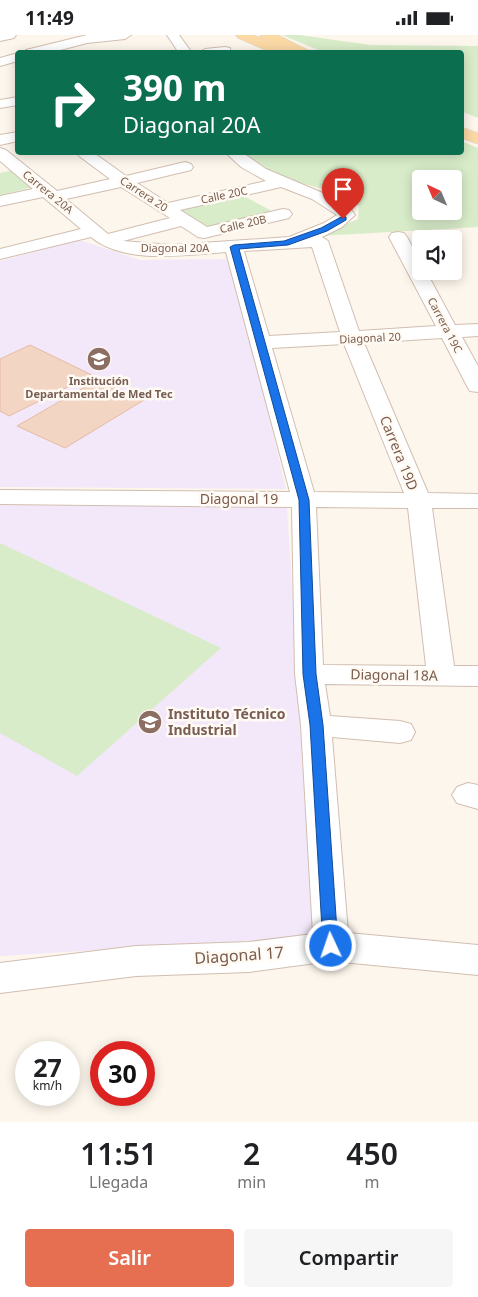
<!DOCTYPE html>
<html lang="es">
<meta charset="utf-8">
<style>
:root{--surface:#fff;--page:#f6f6f6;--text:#202124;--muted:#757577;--accent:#e76f51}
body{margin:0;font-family:"Noto Sans",sans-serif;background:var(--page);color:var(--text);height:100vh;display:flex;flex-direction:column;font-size:19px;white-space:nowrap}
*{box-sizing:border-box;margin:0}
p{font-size:16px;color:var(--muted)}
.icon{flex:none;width:28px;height:28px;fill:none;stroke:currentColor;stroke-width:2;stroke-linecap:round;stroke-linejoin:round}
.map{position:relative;height:1087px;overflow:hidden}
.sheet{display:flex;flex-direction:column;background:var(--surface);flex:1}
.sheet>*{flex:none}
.banner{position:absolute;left:15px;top:15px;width:449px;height:105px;border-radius:5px;box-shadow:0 2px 12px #0003;background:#0b6e4f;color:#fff;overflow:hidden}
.needle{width:32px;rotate:316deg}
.buttons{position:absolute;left:412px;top:135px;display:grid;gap:10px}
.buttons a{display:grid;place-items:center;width:50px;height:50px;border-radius:5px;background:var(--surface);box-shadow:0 2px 12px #0003;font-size:25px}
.speed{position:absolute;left:15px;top:1006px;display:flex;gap:10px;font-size:25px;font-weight:700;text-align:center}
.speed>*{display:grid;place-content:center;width:65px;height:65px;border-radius:50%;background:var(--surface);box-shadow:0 2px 12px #0003;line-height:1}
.speed small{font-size:12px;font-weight:400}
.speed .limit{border:8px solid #d22;background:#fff;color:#111}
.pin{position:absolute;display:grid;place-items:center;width:42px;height:42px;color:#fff;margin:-51px -21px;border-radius:50% 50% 50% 0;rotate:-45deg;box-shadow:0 0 5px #0007}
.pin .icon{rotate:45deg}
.me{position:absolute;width:55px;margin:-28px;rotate:357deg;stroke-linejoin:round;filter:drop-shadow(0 0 4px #0008)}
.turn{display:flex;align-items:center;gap:18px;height:105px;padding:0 25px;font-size:22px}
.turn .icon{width:65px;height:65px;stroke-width:2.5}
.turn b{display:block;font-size:35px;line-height:42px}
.eta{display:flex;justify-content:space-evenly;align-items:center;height:85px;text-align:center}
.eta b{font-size:30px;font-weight:600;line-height:35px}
.button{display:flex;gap:10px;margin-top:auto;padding:10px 25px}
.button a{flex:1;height:58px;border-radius:5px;background:var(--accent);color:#fff;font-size:20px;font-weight:600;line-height:58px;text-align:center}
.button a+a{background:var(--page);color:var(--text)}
.status{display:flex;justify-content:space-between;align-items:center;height:35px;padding:0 25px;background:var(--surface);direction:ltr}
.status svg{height:14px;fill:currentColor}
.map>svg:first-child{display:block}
</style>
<div class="status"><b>11:49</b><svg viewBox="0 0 49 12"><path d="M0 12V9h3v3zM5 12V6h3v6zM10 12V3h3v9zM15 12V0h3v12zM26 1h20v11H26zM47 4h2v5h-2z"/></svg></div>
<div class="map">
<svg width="478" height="1087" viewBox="0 0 478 1087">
<rect width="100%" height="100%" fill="#fdf6ec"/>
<!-- education -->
<path fill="#f3e8fa" d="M 80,205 L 140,225 L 232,224 L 286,454 L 0,452 L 0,226 Z
M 0,470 L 287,472 L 313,902 L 0,921 Z"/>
<!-- green -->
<path fill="#d8ecc9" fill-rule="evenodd" d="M 282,0 L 299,0 L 371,10 L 478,11 L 478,83 L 461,76 L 461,18 L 323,17 Z
M 461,106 L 478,113 L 478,192 L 318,201 L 358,184 L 359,171 L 339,158 L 281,143 L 245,118 L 461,118 ZM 421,144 L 454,144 L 454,176 L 421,176 Z
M 18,134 L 38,151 L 0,160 L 0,138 Z
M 240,159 L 279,180 L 205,196 L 172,173 Z
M 0,508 L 221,613 L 77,741 L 0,698 Z"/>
<!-- building -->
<path fill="#f3d5c3" stroke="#e6bba3" d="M 30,310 L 92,340 L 9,381 L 0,376 L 0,324 Z
M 97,345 L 144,365 L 65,413 L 17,391 Z"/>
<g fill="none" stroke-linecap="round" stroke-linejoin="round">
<!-- minor casing -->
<g stroke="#d1beb0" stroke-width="2">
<path id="minor" d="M 0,0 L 16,0 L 14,3 L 0,6 Z
M 87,0 L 131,0 L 125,4 L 87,8 L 49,18 L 25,18 L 26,15 Z
M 167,0 L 179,0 L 192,18 L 179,18 Z
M 225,12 L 230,13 L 231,18 L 199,18 L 205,14 Z
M 18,18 L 18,26 L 0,31 L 0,23 Z
M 18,62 L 18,70 L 0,73 L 0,65 Z
M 18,97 L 18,106 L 0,110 L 0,100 Z
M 0,113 L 6,115 L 57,156 L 110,144 L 79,121 L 78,118 L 94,118 L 126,141 L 185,127 L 191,129 L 193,132 L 191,135 L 137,148 L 168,168 L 266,146 L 241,132 L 226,118 L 243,118 L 266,134 L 337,164 L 350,173 L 355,180 L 342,192 L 322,202 L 328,206 L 359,296 L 436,291 L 389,202 L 392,198 L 398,197 L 404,198 L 407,202 L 421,228 L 421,236 L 426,236 L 455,290 L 478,289 L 478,301 L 462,302 L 478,331 L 478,357 L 470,356 L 467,351 L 442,303 L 364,308 L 428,458 L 478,459 L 478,473 L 432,473 L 454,631 L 478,631 L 478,651 L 325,649 L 330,681 L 400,686 L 411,689 L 415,697 L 411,705 L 400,708 L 332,702 L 348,898 L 478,910 L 478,940 L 331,926 L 249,937 L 136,941 L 0,958 L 0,928 L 136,911 L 249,907 L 313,899 L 301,690 L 295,639 L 292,472 L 0,469 L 0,455 L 290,457 L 226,217 C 186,220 124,230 91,202 L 0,224 L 0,214 L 81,194 L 43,162 L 0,171 L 0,161 L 33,154 L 0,126 ZM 121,152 L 170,183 L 108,199 L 66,164 ZM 281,152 L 312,164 L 337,180 L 324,188 L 289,202 L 172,210 L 123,206 L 181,191 L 198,202 L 204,203 L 289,183 L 292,179 L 289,175 L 283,174 L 207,192 L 180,175 ZM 312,212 L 340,297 L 269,301 L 244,216 ZM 344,309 L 404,458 L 314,457 L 272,313 ZM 316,472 L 408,473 L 426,631 L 323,630 Z
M 468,748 L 478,750 L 478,774 L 457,768 L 452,760 L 457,752 Z"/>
</g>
<!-- major casing -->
<g stroke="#dad1cd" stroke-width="1">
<path id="major" d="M 236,0 L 254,0 L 287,14 L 289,17 L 272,18 L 238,3 Z
M 260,0 L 278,0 L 314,18 L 295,18 L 262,3 Z
M 461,92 L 478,98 L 478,109 L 461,103 Z"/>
</g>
<!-- minor -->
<use href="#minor" fill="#fff" fill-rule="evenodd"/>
<!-- major -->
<use href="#major" fill="#fbd9a5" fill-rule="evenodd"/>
</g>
<!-- route -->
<path fill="#1a73e8" stroke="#114b97" d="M 343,181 L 346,182 L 346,185 L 327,196 L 288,210 L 239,214 L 309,465 L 316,639 L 323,690 L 338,911 L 336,915 L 331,917 L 325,915 L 323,911 L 310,690 L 303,639 L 299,465 L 230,212 L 234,210 L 284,206 L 321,193 Z"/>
<!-- icons -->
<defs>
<g id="school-disc" transform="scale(1.25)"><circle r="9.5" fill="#8d6e63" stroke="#fffaf3"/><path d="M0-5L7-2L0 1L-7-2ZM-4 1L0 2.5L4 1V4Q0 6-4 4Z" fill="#fff"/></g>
</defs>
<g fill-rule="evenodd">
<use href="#school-disc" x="99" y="324"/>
<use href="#school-disc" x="150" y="687"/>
</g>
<g text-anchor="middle" stroke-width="5" stroke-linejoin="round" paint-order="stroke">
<!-- far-street labels -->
<g font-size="11" fill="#7a5c4d" stroke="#fffaf3">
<text transform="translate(48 157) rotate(39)" y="4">Carrera 20A</text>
<text transform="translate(144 159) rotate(33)" y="4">Carrera 20</text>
<text transform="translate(224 160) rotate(-12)" y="4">Calle 20C</text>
<text transform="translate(243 189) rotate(-13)" y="4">Calle 20B</text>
<text x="175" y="217">Diagonal 20A</text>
<text transform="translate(445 290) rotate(62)" y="4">Carrera 19C</text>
<text transform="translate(370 303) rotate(-3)" y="4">Diagonal 20</text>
</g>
<!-- far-education labels -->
<g font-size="11" font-weight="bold" fill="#785e54" stroke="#fffaf3">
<text x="99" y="350">Institución<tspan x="99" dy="13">Departamental de Med Tec</tspan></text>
</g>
<!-- street labels -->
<g font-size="14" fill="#7a5c4d" stroke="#fffaf3">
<text transform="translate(399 418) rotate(68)" y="5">Carrera 19D</text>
<text x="239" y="469">Diagonal 19</text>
<text transform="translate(394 640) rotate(1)" y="5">Diagonal 18A</text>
</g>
<!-- education labels -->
<g font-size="14" font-weight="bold" fill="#785e54" stroke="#fffaf3" text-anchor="start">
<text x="168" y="684">Instituto Técnico<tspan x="168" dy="16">Industrial</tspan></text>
</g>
<!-- near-street labels -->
<g font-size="16" fill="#7a5c4d" stroke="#fffaf3">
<text transform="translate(239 920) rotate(-4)" y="6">Diagonal 17</text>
</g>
</g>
</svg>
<div class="buttons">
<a><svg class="needle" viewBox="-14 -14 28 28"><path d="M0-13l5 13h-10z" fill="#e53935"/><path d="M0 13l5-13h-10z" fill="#757577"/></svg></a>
<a><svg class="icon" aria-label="sound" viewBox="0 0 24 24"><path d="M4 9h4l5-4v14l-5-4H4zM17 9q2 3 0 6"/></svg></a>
</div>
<div class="speed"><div>27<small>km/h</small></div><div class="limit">30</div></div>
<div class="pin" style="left:343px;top:184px;background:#d93025"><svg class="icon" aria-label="arrive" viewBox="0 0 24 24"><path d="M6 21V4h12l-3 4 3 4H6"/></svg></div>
<svg class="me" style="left:331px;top:911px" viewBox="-20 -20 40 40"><circle r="17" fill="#1a73e8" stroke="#fff" stroke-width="3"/><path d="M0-11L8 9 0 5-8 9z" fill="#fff"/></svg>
<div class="banner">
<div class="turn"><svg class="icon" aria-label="right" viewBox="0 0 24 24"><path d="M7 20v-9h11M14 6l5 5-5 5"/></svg><div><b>390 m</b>Diagonal 20A</div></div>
</div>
</div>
<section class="sheet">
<div class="eta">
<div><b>11:51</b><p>Llegada</p></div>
<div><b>2</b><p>min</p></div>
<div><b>450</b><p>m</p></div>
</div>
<div class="button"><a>Salir</a><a>Compartir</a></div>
</section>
